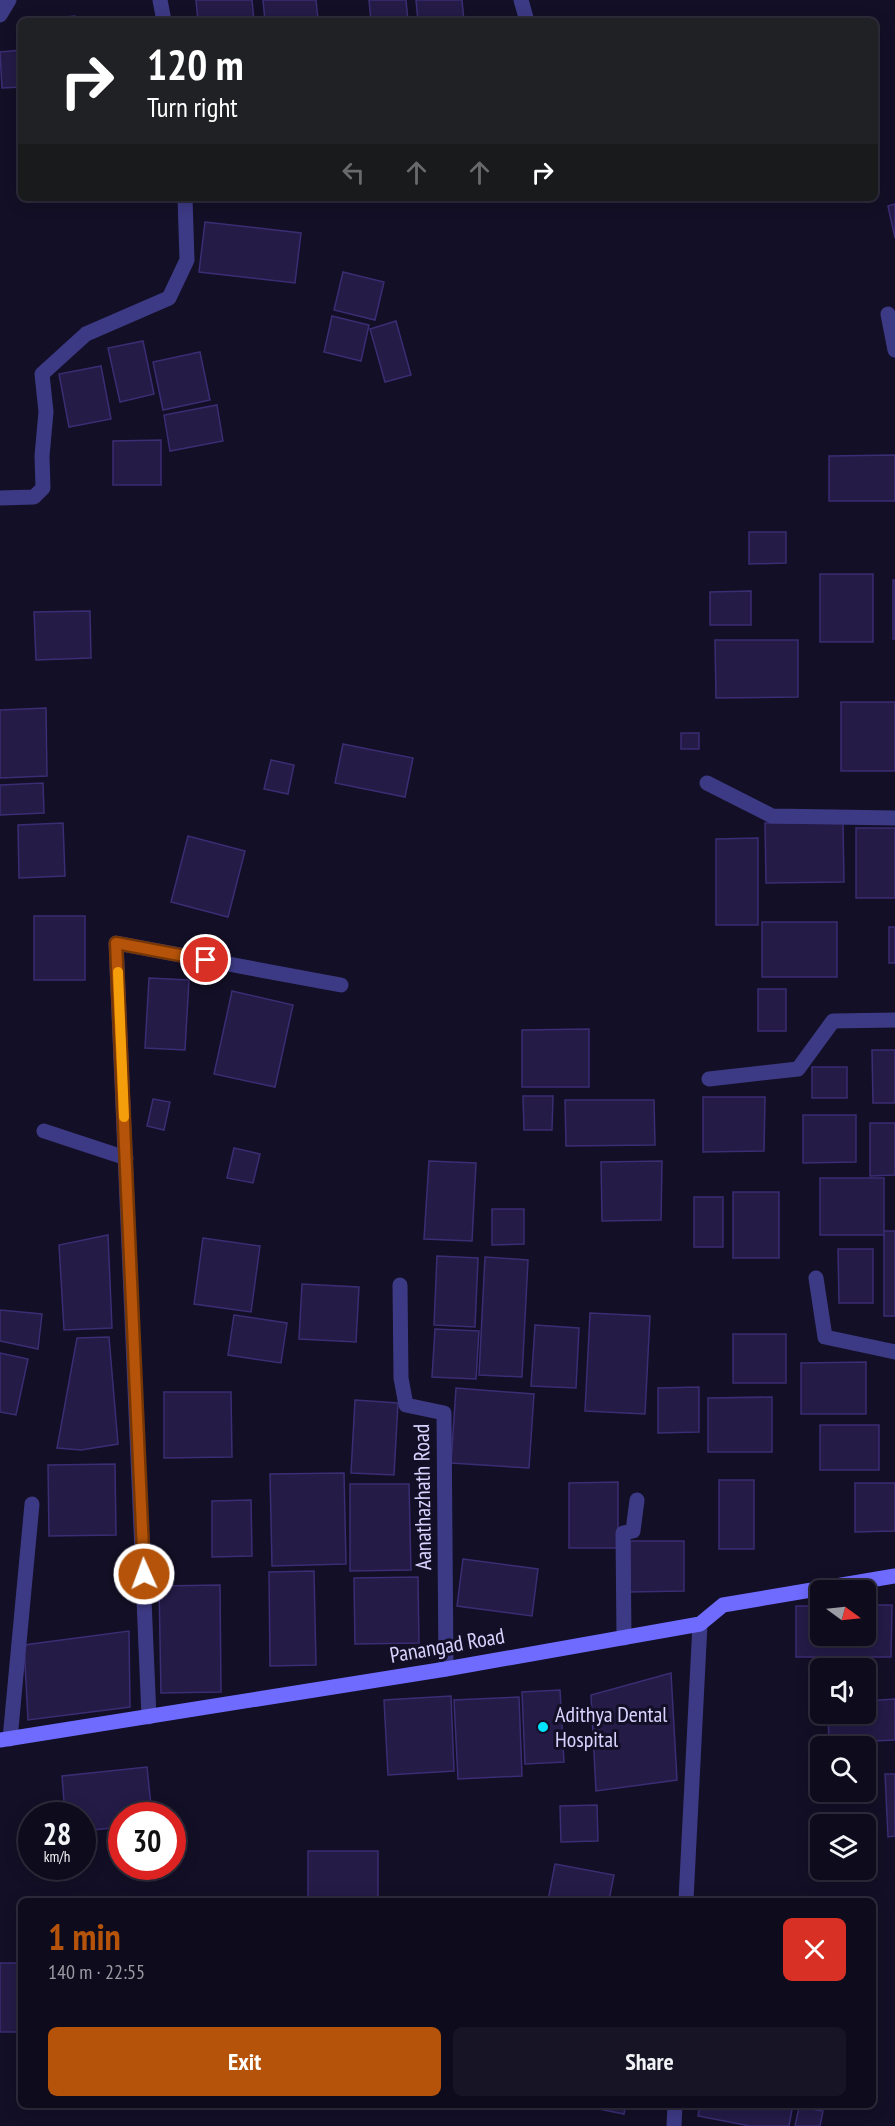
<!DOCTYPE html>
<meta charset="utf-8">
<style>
:root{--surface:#0e0b1c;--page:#171425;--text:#f1f3f6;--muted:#9b9ba3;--line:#2e2b3b;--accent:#b45309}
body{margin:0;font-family:"PT Sans Narrow",sans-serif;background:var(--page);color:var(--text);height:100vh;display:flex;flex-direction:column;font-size:22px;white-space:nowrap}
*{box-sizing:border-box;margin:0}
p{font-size:20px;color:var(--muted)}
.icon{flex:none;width:33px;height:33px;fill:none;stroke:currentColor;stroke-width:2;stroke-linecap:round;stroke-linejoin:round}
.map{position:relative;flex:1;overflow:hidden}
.details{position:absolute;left:18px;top:1898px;width:858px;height:210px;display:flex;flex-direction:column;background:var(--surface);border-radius:9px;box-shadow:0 3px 15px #0003,0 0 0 2px var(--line)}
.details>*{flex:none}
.top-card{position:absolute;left:18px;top:18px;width:860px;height:183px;border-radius:9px;box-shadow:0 3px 15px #0003,0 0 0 2px var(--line);background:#202124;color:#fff;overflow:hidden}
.needle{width:39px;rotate:105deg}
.buttons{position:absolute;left:810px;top:1580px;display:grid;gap:12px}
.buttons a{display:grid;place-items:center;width:66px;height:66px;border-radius:9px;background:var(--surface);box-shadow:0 3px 15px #0003,0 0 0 2px var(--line);font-size:30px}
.speed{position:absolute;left:18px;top:1802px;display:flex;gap:12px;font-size:30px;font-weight:700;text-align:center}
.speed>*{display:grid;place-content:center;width:78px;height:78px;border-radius:50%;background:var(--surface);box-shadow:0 3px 15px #0003,0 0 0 2px var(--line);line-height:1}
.speed small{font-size:15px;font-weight:400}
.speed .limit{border:9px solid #d22;background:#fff;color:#111}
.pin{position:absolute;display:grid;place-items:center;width:51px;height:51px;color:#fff;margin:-26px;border:3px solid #fff;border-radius:50%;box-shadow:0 2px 6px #0007}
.me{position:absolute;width:66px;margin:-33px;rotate:358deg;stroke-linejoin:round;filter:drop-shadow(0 0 4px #0008)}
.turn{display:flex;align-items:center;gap:21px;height:126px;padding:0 30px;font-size:27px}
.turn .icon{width:78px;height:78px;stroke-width:2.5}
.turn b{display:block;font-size:42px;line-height:51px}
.lanes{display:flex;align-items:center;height:57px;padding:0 30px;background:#0003;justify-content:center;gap:30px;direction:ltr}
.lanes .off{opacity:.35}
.round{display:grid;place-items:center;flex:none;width:63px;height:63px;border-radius:9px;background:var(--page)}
.headline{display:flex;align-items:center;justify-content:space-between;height:102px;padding:0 30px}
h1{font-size:36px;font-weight:800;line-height:45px;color:var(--accent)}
.primary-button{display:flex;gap:12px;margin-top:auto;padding:12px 30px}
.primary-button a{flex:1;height:69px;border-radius:9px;background:var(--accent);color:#fff;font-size:24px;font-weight:800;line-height:69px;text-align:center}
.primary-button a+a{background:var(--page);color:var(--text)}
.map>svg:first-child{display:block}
</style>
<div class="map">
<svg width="895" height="2126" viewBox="0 0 895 2126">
<rect width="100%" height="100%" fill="#130f26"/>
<!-- building -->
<path fill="#241b47" stroke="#3b2d73" stroke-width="1.5" d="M 196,0 L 252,0 L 254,21 L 198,21 Z
M 263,0 L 316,0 L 318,19 L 265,21 Z
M 369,0 L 406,0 L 408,21 L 371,21 Z
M 416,0 L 462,0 L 464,21 L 418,21 Z
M 75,16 L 75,21 L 43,21 L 43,19 Z
M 21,50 L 21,87 L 2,88 L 0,52 Z
M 895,204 L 895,238 L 888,206 Z
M 205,222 L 301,233 L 295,283 L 199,272 Z
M 343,272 L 384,282 L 375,320 L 334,310 Z
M 332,316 L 369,325 L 361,361 L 324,352 Z
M 396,321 L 411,375 L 385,382 L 370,329 Z
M 143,341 L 154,394 L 120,402 L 108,348 Z
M 200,352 L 210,400 L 163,410 L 153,362 Z
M 101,366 L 111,419 L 69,427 L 59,374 Z
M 217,405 L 223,441 L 170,451 L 164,415 Z
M 161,440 L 161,485 L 113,485 L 113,441 Z
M 895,455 L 895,501 L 829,501 L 829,456 Z
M 749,532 L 786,532 L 786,563 L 749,564 Z
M 820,574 L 873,574 L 873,642 L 820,642 Z
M 893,580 L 895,580 L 895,639 L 893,639 Z
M 751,591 L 751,625 L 710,625 L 710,592 Z
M 90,611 L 91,658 L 36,660 L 34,612 Z
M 715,640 L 798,640 L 798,697 L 716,698 Z
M 841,702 L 895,702 L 895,771 L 841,771 Z
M 46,708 L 47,776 L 0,778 L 0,710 Z
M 681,733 L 699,733 L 699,749 L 681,749 Z
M 343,744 L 413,758 L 405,797 L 335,783 Z
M 271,760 L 294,765 L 288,794 L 264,789 Z
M 43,783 L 44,813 L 0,815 L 0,785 Z
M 63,823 L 65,876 L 19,878 L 18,825 Z
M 765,823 L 843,823 L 844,882 L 766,883 Z
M 856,828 L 895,828 L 895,898 L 856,898 Z
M 188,836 L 245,851 L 228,917 L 171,902 Z
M 758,838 L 758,925 L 716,925 L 716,839 Z
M 34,916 L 85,916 L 85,980 L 34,980 Z
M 762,922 L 837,922 L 837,977 L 762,977 Z
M 889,927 L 895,927 L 895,963 L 889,963 Z
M 149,978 L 189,980 L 185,1050 L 145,1048 Z
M 758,989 L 786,989 L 786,1031 L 758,1031 Z
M 232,991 L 293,1005 L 275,1087 L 214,1074 Z
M 589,1029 L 589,1087 L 522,1087 L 522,1030 Z
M 872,1050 L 895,1050 L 895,1103 L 873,1103 Z
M 812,1067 L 847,1067 L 847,1098 L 812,1098 Z
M 523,1096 L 553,1096 L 552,1130 L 524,1130 Z
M 703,1097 L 765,1097 L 764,1151 L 703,1152 Z
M 153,1099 L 170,1102 L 164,1130 L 147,1126 Z
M 565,1100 L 654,1100 L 655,1145 L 566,1146 Z
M 803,1115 L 856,1115 L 856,1162 L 803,1163 Z
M 870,1123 L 895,1123 L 895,1175 L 870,1176 Z
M 234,1148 L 260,1154 L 253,1183 L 227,1178 Z
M 429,1161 L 476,1163 L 472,1241 L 424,1239 Z
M 662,1161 L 661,1220 L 602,1221 L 601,1162 Z
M 820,1178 L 884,1178 L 884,1235 L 820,1235 Z
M 733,1192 L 779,1192 L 779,1258 L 733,1258 Z
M 694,1197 L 723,1197 L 723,1247 L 694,1247 Z
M 492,1209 L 524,1209 L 524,1244 L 492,1245 Z
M 884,1231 L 895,1231 L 895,1316 L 884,1316 Z
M 108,1235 L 112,1328 L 64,1330 L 59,1245 Z
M 203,1238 L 260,1246 L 251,1312 L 194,1304 Z
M 838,1249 L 873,1249 L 873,1303 L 839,1303 Z
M 437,1256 L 478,1258 L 475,1327 L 434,1325 Z
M 485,1257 L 528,1260 L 522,1377 L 479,1375 Z
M 302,1284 L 359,1287 L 356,1342 L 299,1339 Z
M 0,1310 L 42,1314 L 38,1349 L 0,1341 Z
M 590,1313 L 650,1316 L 645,1414 L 585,1411 Z
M 234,1315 L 287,1323 L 281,1363 L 228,1355 Z
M 535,1325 L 579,1328 L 576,1388 L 531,1386 Z
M 435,1329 L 479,1331 L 476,1379 L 432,1377 Z
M 733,1334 L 786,1334 L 786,1383 L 733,1383 Z
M 109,1337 L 118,1444 L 81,1450 L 57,1448 L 77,1338 Z
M 0,1353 L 28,1359 L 16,1415 L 0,1412 Z
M 866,1362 L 866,1414 L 801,1414 L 801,1363 Z
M 699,1387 L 699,1432 L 658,1433 L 658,1388 Z
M 456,1388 L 534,1394 L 529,1468 L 451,1463 Z
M 164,1392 L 231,1392 L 232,1457 L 164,1458 Z
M 772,1397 L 772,1452 L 708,1452 L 708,1398 Z
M 355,1400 L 398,1403 L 394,1475 L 351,1473 Z
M 820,1425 L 879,1425 L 879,1470 L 820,1470 Z
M 115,1464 L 116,1535 L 49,1536 L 48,1465 Z
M 344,1473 L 346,1564 L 272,1566 L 270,1474 Z
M 719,1480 L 754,1480 L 754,1549 L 719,1549 Z
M 618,1482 L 618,1548 L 569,1548 L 569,1483 Z
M 855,1483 L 895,1483 L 895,1531 L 855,1532 Z
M 350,1484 L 409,1484 L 411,1570 L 350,1571 Z
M 251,1500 L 252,1556 L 212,1557 L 212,1501 Z
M 630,1541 L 684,1541 L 684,1591 L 630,1592 Z
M 463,1559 L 538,1569 L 532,1616 L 457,1606 Z
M 314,1571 L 316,1665 L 270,1666 L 269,1572 Z
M 418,1577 L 419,1643 L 355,1644 L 354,1578 Z
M 220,1585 L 221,1692 L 161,1693 L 159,1586 Z
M 866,1605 L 892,1605 L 891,1657 L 796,1657 L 796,1606 L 820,1606 L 820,1635 L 866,1635 Z
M 129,1631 L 130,1707 L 28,1720 L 24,1645 Z
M 671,1673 L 677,1780 L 596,1791 L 591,1695 Z
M 560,1690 L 564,1762 L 525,1764 L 522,1692 Z
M 451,1696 L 454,1771 L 388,1775 L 384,1700 Z
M 519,1697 L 522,1776 L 458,1779 L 454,1700 Z
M 895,1699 L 895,1740 L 829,1743 L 828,1713 L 866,1713 L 866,1701 Z
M 147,1767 L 152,1815 L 122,1815 L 122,1827 L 82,1831 L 82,1815 L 65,1815 L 62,1776 Z
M 885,1774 L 895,1774 L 895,1836 L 888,1837 Z
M 597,1805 L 598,1841 L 561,1842 L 560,1806 Z
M 308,1851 L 378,1851 L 378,1900 L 308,1900 Z
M 555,1864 L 614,1875 L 609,1900 L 548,1900 Z
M 0,1963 L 21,1963 L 21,2032 L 0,2032 Z
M 574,2104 L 626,2104 L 624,2114 Z
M 700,2104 L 793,2104 L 789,2126 L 750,2126 L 698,2116 Z
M 799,2107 L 823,2111 L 820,2126 L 795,2126 Z"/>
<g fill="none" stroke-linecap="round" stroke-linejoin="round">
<!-- street -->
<path stroke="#3d3a85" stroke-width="15" d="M 160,0 L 164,21
M 521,0 L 527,21
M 0,15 L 9,0
M 888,314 L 895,350
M 0,498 L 34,497 L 43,488 L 42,456 L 46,412 L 42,374 L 86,334 L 169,298 L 187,260 L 185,198
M 707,783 L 772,816 L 895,818
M 709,1079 L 798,1069 L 833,1021 L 895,1020
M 44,1131 L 126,1158
M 816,1278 L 825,1337 L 895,1352
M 400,1285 L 401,1378 L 406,1405 L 444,1413 L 446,1669
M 624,1638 L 623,1533 L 633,1531 L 637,1500
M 149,1717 L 116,943 L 341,985
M 10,1739 L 32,1504
M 686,1900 L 700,1624
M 674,2126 L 675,2104"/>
<!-- secondary -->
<path stroke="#6f6bff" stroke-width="15" d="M 0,1740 L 446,1669 L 700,1624 L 723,1605 L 895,1576"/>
</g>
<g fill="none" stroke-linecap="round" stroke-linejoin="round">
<!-- route casing -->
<g stroke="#753606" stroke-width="15">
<path id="route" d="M 144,1574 L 116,943 L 206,960"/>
</g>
<!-- route -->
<use href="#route" stroke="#b45309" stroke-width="10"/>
<!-- slow -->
<path stroke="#f59e0b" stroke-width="10" d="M 118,972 L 124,1117"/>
</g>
<!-- markers -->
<circle fill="#00e5ff" stroke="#130f26" stroke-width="2" cx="543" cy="1727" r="6"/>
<g text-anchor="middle" stroke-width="6" stroke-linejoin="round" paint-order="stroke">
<!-- street labels -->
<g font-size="22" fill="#d9d4ff" stroke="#130f26">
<text transform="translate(422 1497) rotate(-91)" y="8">Aanathazhath Road</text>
<text transform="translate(447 1645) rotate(-10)" y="8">Panangad Road</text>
</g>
<!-- poi labels -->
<g font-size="22" fill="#d9d4ff" stroke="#130f26" text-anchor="start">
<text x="555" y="1722">Adithya Dental<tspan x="555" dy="25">Hospital</tspan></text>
</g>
</g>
</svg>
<div class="buttons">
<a><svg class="needle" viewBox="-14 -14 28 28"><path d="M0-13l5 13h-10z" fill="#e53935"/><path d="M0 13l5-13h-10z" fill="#9b9ba3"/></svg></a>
<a><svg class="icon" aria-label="sound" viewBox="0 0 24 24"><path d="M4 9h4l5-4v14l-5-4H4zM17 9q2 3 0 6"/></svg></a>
<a><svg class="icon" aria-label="search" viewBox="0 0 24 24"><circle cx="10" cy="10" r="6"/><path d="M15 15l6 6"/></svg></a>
<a><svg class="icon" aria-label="layers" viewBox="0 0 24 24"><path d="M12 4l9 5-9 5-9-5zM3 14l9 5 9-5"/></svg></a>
</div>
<div class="speed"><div>28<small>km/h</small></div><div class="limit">30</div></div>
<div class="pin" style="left:206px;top:960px;background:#d93025"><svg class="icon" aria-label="arrive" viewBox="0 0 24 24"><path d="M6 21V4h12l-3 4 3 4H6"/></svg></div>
<svg class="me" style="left:144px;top:1574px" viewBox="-20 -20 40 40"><circle r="17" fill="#b45309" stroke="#fff" stroke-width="3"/><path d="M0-11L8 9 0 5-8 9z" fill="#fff"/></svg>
<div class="top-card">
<div class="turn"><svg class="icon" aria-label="right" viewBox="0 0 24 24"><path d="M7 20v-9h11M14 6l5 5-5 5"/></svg><div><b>120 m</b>Turn right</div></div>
<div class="lanes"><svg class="icon off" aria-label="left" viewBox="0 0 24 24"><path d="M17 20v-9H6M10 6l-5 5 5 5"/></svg><svg class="icon off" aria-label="ahead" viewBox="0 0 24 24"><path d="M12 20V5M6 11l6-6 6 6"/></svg><svg class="icon off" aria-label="ahead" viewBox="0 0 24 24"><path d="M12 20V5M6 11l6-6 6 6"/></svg><svg class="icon" aria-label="right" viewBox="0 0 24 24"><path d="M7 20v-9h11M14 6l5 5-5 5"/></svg></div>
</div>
<section class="details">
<div class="headline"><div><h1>1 min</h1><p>140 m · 22:55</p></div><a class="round" style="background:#d93025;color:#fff"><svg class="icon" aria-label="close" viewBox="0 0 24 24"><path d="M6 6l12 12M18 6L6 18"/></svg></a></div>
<div class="primary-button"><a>Exit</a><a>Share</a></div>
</section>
</div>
